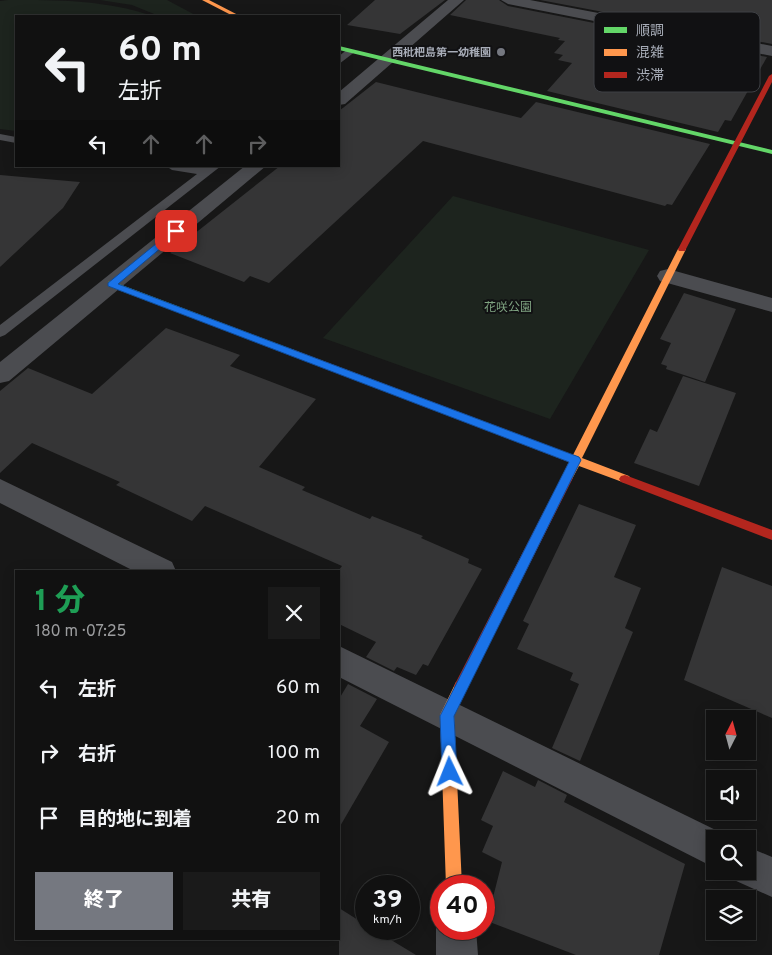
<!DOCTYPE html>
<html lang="ja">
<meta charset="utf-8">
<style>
:root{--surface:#111;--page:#1a1a1a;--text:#f1f3f6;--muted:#9c9d9f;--line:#303131;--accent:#757880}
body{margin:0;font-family:Overpass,"Noto Sans JP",sans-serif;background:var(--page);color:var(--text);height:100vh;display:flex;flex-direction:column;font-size:19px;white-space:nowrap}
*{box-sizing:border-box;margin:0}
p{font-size:16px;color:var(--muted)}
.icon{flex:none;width:28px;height:28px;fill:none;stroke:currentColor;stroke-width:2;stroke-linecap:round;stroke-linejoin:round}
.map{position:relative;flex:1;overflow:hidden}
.drawer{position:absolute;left:15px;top:570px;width:325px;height:370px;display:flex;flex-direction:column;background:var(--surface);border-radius:0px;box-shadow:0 2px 12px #0003,0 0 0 1px var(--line)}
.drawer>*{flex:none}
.banner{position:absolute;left:15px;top:15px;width:325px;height:152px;border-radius:0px;box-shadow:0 2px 12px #0003,0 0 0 1px var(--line);background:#111;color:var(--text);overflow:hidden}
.needle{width:32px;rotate:6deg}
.tools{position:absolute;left:706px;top:710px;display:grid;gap:10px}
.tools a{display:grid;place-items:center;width:50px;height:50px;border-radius:0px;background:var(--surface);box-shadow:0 2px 12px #0003,0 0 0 1px var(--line);font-size:25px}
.speed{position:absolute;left:355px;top:875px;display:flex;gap:10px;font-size:25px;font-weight:700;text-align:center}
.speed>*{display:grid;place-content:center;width:65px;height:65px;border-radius:50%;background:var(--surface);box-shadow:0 2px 12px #0003,0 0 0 1px var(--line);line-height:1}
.speed small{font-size:12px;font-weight:400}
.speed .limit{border:8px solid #d22;background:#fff;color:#111}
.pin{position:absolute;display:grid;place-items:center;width:42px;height:42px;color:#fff;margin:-21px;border-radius:10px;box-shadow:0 2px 8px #0006}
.me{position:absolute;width:55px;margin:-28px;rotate:358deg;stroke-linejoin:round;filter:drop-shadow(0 0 4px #0008)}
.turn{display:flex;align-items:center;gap:18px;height:105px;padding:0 20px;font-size:22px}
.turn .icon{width:65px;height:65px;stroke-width:2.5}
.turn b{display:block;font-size:35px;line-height:42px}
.lanes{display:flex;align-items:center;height:48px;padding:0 20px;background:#0003;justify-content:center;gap:25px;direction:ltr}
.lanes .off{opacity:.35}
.round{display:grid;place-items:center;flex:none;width:52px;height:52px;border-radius:0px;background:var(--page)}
.overview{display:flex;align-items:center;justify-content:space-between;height:85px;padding:0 20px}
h1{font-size:30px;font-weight:800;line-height:38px;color:#1e9e55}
.cta{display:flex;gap:10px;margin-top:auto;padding:10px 20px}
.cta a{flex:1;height:58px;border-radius:0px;background:var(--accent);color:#fff;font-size:20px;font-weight:800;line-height:58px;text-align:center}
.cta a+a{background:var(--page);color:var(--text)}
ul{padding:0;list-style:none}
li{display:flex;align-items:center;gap:15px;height:65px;padding:0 20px}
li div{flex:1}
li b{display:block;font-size:19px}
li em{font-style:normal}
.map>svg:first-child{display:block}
</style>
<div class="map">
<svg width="772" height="955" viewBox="0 0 772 955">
<rect width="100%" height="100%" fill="#171717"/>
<!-- green -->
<path fill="#1d241e" d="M 8,0 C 60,0 105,0 153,16 L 16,16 L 16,131 L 0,129 L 0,1 Z
M 100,0 L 167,0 L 197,16 L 159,16 L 132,5 Z
M 453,196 L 649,250 L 550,419 L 323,338 Z"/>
<!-- building -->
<path fill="#353536" d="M 375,0 L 445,0 L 400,34 L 347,25 Z
M 466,0 L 499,0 L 508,6 L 767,57 L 731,121 L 725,120 L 718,132 L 547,91 L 572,63 L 558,60 L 563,55 L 554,53 L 565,41 L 558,40 L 560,38 L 450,15 Z
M 540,0 L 772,0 L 772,44 Z
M 376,82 L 521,118 L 536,102 L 710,144 L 672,205 L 667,204 L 665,206 L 423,141 L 269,283 L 250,276 L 244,282 L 170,253 L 280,166 L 339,166 L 339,111 Z
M 0,175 L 80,182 L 63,208 L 0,267 Z
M 684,293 L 736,309 L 705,382 L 666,369 L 667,366 L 661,364 L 671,343 L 660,339 Z
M 166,328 L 240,355 L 230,366 L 316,399 L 259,467 L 305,487 L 302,490 L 370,519 L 372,516 L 423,536 L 421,538 L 469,559 L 468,563 L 482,569 L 428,666 L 423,664 L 416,675 L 397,667 L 394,671 L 366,657 L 376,642 L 339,624 L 339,570 L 342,566 L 205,506 L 192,521 L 116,485 L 120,482 L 32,443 L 0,473 L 0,391 L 28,368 L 92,394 Z
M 683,376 L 736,393 L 699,486 L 634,463 L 650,429 L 657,432 Z
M 579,504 L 636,525 L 614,577 L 641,588 L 625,628 L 633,632 L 580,761 L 552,748 L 579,684 L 570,680 L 573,673 L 517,649 L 529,624 L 523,621 Z
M 722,567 L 772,586 L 772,718 L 684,680 Z
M 348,684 L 377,699 L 360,726 L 389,742 L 339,828 L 339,699 Z
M 503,771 L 535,787 L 538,780 L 567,795 L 564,802 L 685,864 L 659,955 L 576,955 L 487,921 L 502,862 L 482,852 L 493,826 L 481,820 Z
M 339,908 L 366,925 L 366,929 L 373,929 L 416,955 L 339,955 Z"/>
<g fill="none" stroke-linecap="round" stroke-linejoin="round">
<!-- lane -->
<path fill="#4b4c50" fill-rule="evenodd" d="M 348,49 L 356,51 L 339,64 L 339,56 Z
M 0,134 L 16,137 L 16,143 L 0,140 Z
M 166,166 L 205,168 L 221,166 L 5,335 L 0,337 L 0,325 L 197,174 L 172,170 Z"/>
<!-- street -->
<path fill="#4b4c50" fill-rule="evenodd" d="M 448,0 L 464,0 L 345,104 L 339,105 L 339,92 Z
M 501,0 L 530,0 L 772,46 L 772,56 L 508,4 Z
M 245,166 L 266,166 L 9,381 L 0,383 L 0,362 Z
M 668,269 L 772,298 L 772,312 L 660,281 L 657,276 L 660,271 Z
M 0,479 L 172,562 L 176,571 L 134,571 L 0,503 Z
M 339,646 L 728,836 L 730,839 L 715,839 L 715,868 L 339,677 Z
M 748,847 L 772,857 L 772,897 L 734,880 L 731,871 L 748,871 Z
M 441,916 L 441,929 L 476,929 L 478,955 L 436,955 L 436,929 Z"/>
<!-- fast -->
<path fill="#63d668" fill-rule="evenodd" d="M 339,46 L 772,150 L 772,154 L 339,50 Z
M 111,281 L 294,350 L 296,352 L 291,355 L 288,354 L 108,286 L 108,282 Z"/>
<!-- slow -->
<path fill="#ff974d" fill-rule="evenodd" d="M 202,0 L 209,0 L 240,16 L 233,16 Z
M 682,246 L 686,249 L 582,458 L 629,476 L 631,479 L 629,482 L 625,483 L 579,466 L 571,481 L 563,481 L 561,478 L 569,462 L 288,354 L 286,352 L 291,349 L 294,350 L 573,455 L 678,249 Z
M 461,680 L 466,682 L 468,686 L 454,715 L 462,886 L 446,886 L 440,715 L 456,682 Z"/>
<!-- jam -->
<path fill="#b3261e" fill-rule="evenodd" d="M 772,74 L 772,82 L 686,249 L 685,251 L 679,251 L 678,249 L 769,76 Z
M 567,474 L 573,478 L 466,690 L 461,692 L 456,690 L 454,686 L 456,682 L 561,478 Z
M 625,475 L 772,530 L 772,540 L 621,482 L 619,479 L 621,476 Z"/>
</g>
<!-- route -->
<path fill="#1a73e8" stroke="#114b97" d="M 173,230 L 181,231 L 118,284 L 579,457 L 581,460 L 454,716 L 457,772 L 455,778 L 450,780 L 444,778 L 442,772 L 440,716 L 569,462 L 108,286 L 108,283 Z"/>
<!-- markers -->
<circle fill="#757880" stroke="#111113" stroke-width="2" cx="501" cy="52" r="5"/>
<g text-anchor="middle" stroke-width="4" stroke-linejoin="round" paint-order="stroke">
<!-- far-poi labels -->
<g font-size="11" font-weight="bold" fill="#a8adb8" stroke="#111113" text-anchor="end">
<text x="491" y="56">西枇杷島第一幼稚園</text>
</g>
<!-- park labels -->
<g font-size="12" fill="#7fa381" stroke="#111113">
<text x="508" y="311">花咲公園</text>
</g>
</g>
<!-- legend -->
<rect x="594" y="12" width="166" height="80" rx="8" fill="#111113" stroke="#3e4045" stroke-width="1"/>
<rect x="604" y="27" width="23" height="6" fill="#63d668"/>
<rect x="604" y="49" width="23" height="7" fill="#ff974d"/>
<rect x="604" y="72" width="23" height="6" fill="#b3261e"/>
<g font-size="14" fill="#a8adb8">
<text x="636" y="35">順調</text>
<text x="636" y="57">混雑</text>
<text x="636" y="80">渋滞</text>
</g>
</svg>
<div class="tools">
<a><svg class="needle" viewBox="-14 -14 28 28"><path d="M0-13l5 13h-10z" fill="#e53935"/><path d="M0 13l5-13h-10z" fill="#9c9d9f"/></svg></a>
<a><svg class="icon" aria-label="sound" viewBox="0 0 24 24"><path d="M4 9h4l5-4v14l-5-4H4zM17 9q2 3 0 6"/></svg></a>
<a><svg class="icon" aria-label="search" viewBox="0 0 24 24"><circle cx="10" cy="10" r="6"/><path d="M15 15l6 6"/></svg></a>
<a><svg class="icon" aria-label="layers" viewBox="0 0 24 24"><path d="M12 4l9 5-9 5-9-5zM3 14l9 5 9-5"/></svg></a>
</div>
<div class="speed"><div>39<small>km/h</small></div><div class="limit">40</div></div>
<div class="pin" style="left:176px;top:231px;background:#d93025"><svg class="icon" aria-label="arrive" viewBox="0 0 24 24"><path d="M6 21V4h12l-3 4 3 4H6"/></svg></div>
<svg class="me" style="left:450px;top:772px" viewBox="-20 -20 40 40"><path d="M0-17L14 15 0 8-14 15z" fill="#1a73e8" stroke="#fff" stroke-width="4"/></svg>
<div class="banner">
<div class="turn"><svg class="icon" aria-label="left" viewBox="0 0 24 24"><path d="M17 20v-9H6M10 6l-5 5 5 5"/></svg><div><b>60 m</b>左折</div></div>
<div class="lanes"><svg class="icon" aria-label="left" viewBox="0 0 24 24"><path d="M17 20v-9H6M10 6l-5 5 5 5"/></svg><svg class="icon off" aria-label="ahead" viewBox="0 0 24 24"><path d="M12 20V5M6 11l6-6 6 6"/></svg><svg class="icon off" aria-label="ahead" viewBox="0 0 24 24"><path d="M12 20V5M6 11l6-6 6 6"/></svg><svg class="icon off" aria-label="right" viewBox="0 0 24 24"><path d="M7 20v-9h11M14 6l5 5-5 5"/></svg></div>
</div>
<section class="drawer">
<div class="overview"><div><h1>1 分</h1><p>180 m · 07:25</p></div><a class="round"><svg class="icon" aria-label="close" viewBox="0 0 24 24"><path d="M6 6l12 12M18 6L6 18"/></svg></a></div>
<ul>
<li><svg class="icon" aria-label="left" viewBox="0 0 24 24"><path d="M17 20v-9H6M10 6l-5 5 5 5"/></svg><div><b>左折</b></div><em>60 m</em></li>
<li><svg class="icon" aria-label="right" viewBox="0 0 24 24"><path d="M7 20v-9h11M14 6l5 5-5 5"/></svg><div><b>右折</b></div><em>100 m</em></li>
<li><svg class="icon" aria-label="arrive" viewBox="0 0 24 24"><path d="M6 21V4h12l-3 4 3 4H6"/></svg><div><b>目的地に到着</b></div><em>20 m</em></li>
</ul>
<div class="cta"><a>終了</a><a>共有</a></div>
</section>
</div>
